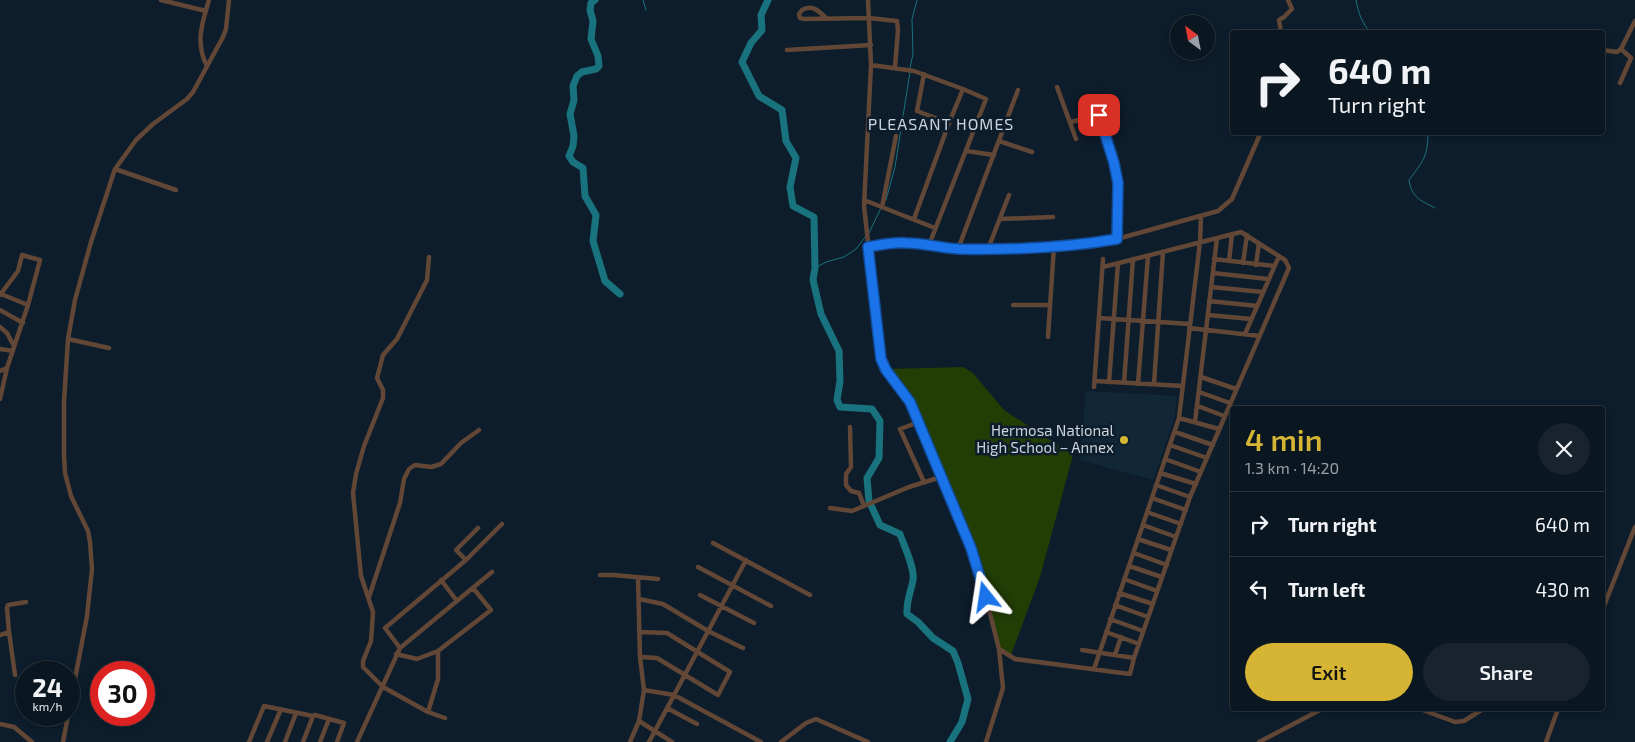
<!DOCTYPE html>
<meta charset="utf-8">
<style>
:root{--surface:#0a1620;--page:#18232d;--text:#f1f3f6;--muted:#999fa5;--line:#2a353e;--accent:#d6b534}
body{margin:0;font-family:"Exo 2",sans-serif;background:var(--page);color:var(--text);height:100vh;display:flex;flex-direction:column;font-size:19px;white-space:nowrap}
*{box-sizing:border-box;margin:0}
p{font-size:16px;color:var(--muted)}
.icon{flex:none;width:28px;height:28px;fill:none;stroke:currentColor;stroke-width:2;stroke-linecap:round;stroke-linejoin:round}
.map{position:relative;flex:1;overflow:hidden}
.drawer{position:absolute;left:1230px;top:406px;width:375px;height:305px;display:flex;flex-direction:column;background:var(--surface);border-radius:5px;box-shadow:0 2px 8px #0003,0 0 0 1px var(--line)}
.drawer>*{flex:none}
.guide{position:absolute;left:1230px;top:30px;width:375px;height:105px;border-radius:5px;box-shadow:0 2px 8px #0003,0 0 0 1px var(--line);background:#0a1620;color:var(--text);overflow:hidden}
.needle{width:32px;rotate:328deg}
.fabs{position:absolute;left:1170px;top:15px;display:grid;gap:10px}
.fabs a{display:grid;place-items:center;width:45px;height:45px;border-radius:50%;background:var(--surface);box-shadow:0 2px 8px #0003,0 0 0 1px var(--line);font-size:25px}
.speed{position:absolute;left:15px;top:661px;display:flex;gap:10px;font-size:25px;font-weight:700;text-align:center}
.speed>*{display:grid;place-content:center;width:65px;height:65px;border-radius:50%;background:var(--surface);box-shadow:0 2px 8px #0003,0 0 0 1px var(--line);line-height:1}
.speed small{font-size:12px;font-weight:400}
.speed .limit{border:8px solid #d22;background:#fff;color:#111}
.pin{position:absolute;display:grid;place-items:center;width:42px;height:42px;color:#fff;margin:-21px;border-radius:10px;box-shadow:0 2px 8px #0006}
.me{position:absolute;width:55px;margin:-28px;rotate:345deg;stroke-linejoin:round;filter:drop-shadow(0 0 4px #0008)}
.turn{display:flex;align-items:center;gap:18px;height:105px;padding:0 15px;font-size:22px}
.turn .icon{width:65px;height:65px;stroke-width:2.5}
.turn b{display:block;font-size:35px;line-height:42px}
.round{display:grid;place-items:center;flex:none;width:52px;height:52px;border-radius:26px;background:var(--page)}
.summary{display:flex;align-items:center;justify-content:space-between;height:85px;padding:0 15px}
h1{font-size:30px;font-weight:600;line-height:38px;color:var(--accent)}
.button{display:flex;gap:10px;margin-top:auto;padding:10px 15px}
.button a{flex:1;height:58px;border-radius:30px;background:var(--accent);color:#111;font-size:20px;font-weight:600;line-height:58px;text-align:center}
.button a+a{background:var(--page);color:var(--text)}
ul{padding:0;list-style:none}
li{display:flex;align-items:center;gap:15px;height:65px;padding:0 15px;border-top:1px solid var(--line)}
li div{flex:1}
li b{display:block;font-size:19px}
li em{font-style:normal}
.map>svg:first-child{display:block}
</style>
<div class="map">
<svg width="1635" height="742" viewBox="0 0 1635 742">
<rect width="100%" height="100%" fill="#0d1d2b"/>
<!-- built -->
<path fill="#112738" d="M 1086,391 L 1177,396 L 1174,420 L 1153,480 L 1080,460 Z"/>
<!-- green -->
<path fill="#223e05" d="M 963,367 L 973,373 L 1004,410 L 1073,455 L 1040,577 L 1011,655 L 1000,650 L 943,481 L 911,401 L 888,369 Z"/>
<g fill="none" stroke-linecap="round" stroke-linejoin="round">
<!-- stream -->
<path stroke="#19737e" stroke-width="1" d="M 643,0 L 646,10
M 1356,0 C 1358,12 1362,23 1370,32
M 910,68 L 913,54 L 912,19 L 917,0
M 1428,132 C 1428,157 1423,161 1409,180 C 1412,198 1420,200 1435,208
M 886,200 L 895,167 L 910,72
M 869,233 L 881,208
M 815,268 L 826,262 L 844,257 L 856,249 L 866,236"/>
<!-- river -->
<path stroke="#19737e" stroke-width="7" d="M 595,0 L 591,3 L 590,10 L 593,21 L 591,39 L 598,56 L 599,66 L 596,69 L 582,72 L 577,76 L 573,86 L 574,100 L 570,114 L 574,136 L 573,146 L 569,156 L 573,162 L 583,168 L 585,196 L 596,215 L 593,241 L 605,281 L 620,294
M 768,0 L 761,15 L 762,30 L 751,43 L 742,62 L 759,96 L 782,110 L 786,141 L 796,158 L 790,187 L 793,206 L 814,217 L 815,268 L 813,280 L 821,314 L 839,351 L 840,381 L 837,400 L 840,407 L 872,409 L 880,421 L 879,458 L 867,478 L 869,501 L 880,525 L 900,534 C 904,546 915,568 913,580 C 911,592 906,601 907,614 L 918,622 L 933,638 L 953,651 L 958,663 L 968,699 L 962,722 L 950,742"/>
<!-- minor -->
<path stroke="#624736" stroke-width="4.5" d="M 161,0 L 206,11
M 868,0 L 871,65 L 864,206 L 881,359 L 886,370 L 910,402 L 971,548 L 982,582 L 999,649 L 1003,688 L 986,742
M 826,18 C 819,11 812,4 802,10 L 799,14 L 800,18 L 805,19 L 869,18 L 897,21 L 898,30 L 895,67
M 1281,32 L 1279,20 L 1284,17 L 1292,9 L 1288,0
M 787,50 L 871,45
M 1602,50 L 1617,52 L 1621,49 L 1635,21
M 871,65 L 914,71 L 963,89 L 986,99 L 929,245
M 207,66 C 195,43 202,23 209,0
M 924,74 L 917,111 L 949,123
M 1620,83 L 1631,58 L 1621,49
M 1057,87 L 1076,139
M 1094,101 L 1114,163 L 1118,183 L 1117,239
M 1071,122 L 1099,115
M 999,141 L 1032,152
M 966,151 L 994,155
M 115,169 L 176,190
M 864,200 L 935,228
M 882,207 L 896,136
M 914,219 L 949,123 L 963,89
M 1000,219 L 1053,217
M 868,247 L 905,243 L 929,245 L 940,248 L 973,249 L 1083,245 L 1117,239 L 1218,211 L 1232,199 L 1261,132
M 958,249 L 1018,90
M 988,249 L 1009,195
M 429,257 L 427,280 L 397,339 L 383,355 L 377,378 L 383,390 L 383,398 L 364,446 L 356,474 L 353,493 L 361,576 L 373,612 L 371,641 L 363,661 L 363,667 L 383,687 L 428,712 L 438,679 L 438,651
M 1214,259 L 1274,266
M 1229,261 L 1232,234
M 1243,263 L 1247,235
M 1256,265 L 1259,243
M 1213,273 L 1268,279
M 1211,287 L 1263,292
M 1,294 L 28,305
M 0,295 L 18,271 L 22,255 L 40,260 L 28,305 L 7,368 L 0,399
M 1209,301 L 1257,306
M 1013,305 L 1050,305
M 0,310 L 23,323
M 1208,315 L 1251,319
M 1099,318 L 1190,324
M 0,327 L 7,333 L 14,346
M 1189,328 L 1260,336
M 1245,334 L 1279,256
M 1048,337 L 1054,246
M 68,339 L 109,348
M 0,349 L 13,351
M 0,371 L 7,368
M 1201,377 L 1236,389
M 1095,381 L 1183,386
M 1109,382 L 1118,263
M 1124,383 L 1133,259
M 1138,384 L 1148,256
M 1154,384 L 1163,252
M 1094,387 L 1103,259
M 1199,392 L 1230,403
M 1198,406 L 1224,416
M 1179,418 L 1219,429
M 919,422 L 900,429 L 924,482
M 1195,422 L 1217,238
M 850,427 L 851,467 L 846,474 L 846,485 L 851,491 L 859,493 L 864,506
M 1175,432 L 1213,445
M 1170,445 L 1207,458
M 1165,459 L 1201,472
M 1160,473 L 1196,484
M 1156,485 L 1190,497
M 1152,498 L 1186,510
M 830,508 L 852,511 L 909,487 L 941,477
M 1147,512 L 1181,524
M 1143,525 L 1176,537
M 1138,539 L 1171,550
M 713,543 L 810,595
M 1134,553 L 1167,565
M 466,560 L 456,550 L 478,528
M 1129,566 L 1162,577
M 698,567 L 771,606
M 600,575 L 613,575 L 658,579
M 1124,579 L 1157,591
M 441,580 L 457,601
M 1119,593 L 1153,604
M 700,595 L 754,623
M 369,597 L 400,503 L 404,479 L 409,469 L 415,465 L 431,467 L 441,464 L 461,443 L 479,430
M 639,599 L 663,604 L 708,631 L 743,648
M 1115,605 L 1148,617
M 1602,611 L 1635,527
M 1110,619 L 1143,631
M 9,632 L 15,675
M 639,632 L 667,633 L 730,672 L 718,695 L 657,658 L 640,657
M 1106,632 L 1139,644
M 0,635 L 9,632 L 7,608 L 8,605 L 26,602
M 400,648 L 492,572
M 999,649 L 1015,659 L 1130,674 L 1134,658 L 1190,497 L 1289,268 L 1285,260 L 1241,232 L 1103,267
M 1082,650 L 1134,658
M 396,654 L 417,659 L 438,651 L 491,610 L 473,588
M 1115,655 L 1121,637
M 1094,669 L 1179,418 L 1200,242 L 1201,216
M 644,690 L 674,695 L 761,742
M 667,708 L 697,724
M 1420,709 L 1455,722 L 1464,721 L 1483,709
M 428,712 L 445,718
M 639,721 L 672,742
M 0,724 L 14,727 L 32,742
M 63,742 L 87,616 L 92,569 L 90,542 L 88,531 L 71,496 L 65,473 L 64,456 L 64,402 L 68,339 L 75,300 L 91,242 L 115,169 L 136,140 L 153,124 L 187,99 L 193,92 L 223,37 L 226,29 L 229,0
M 249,742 L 264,706 L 313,716 L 315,715 L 344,723 L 337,742
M 267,742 L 281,709
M 285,742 L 296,713
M 303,742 L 313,716
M 320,742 L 329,719
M 357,742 L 400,648 L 385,628 L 466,560 L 502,524
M 630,742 L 639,721 L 644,690 L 640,657 L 638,578
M 649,742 L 746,560
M 781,742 L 806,723 L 816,719 L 868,742
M 1259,742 L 1322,709
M 1546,742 L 1558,709"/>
</g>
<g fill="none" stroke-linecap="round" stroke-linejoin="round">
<!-- route casing -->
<g stroke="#114b97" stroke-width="12">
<path id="route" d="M 986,597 L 971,548 L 910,402 L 886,370 L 881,359 L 868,247 C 880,245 894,242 906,243 C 924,243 941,248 959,249 C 1012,250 1065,248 1117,239 L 1118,183 L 1114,163 L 1099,115"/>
</g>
<!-- route -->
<use href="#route" stroke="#1a73e8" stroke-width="9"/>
</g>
<!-- markers -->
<circle fill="#d6b534" stroke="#0d1d2b" stroke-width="2" cx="1124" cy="440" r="5"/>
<g text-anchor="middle" stroke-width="5" stroke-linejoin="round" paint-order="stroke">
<!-- poi labels -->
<g font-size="15" fill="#cad4dd" stroke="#0d1d2b" text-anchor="end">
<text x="1114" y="436">Hermosa National<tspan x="1114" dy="17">High School – Annex</tspan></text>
</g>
<!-- neighbourhood labels -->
<g font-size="16" letter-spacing="1" fill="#cad4dd" stroke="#0d1d2b">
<text x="941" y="130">PLEASANT HOMES</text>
</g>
</g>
</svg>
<div class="fabs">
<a><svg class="needle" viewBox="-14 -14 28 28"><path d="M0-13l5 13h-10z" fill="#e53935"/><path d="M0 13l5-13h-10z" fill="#999fa5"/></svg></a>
</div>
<div class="speed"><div>24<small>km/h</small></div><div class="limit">30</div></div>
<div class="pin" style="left:1099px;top:115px;background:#d93025"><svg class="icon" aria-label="arrive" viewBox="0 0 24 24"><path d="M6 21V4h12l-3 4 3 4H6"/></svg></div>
<svg class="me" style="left:986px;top:597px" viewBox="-20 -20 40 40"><path d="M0-17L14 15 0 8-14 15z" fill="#1a73e8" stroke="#fff" stroke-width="4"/></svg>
<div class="guide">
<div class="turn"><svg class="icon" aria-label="right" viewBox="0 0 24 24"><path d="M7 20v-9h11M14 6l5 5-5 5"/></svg><div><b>640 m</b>Turn right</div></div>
</div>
<section class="drawer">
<div class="summary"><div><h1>4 min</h1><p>1.3 km · 14:20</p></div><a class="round"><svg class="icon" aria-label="close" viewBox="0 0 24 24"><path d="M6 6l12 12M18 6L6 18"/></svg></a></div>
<ul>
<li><svg class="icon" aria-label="right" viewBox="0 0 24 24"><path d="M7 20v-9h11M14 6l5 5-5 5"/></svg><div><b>Turn right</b></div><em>640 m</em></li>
<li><svg class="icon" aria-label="left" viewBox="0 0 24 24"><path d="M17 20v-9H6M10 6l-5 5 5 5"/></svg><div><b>Turn left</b></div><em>430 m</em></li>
</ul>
<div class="button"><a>Exit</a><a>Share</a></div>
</section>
</div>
